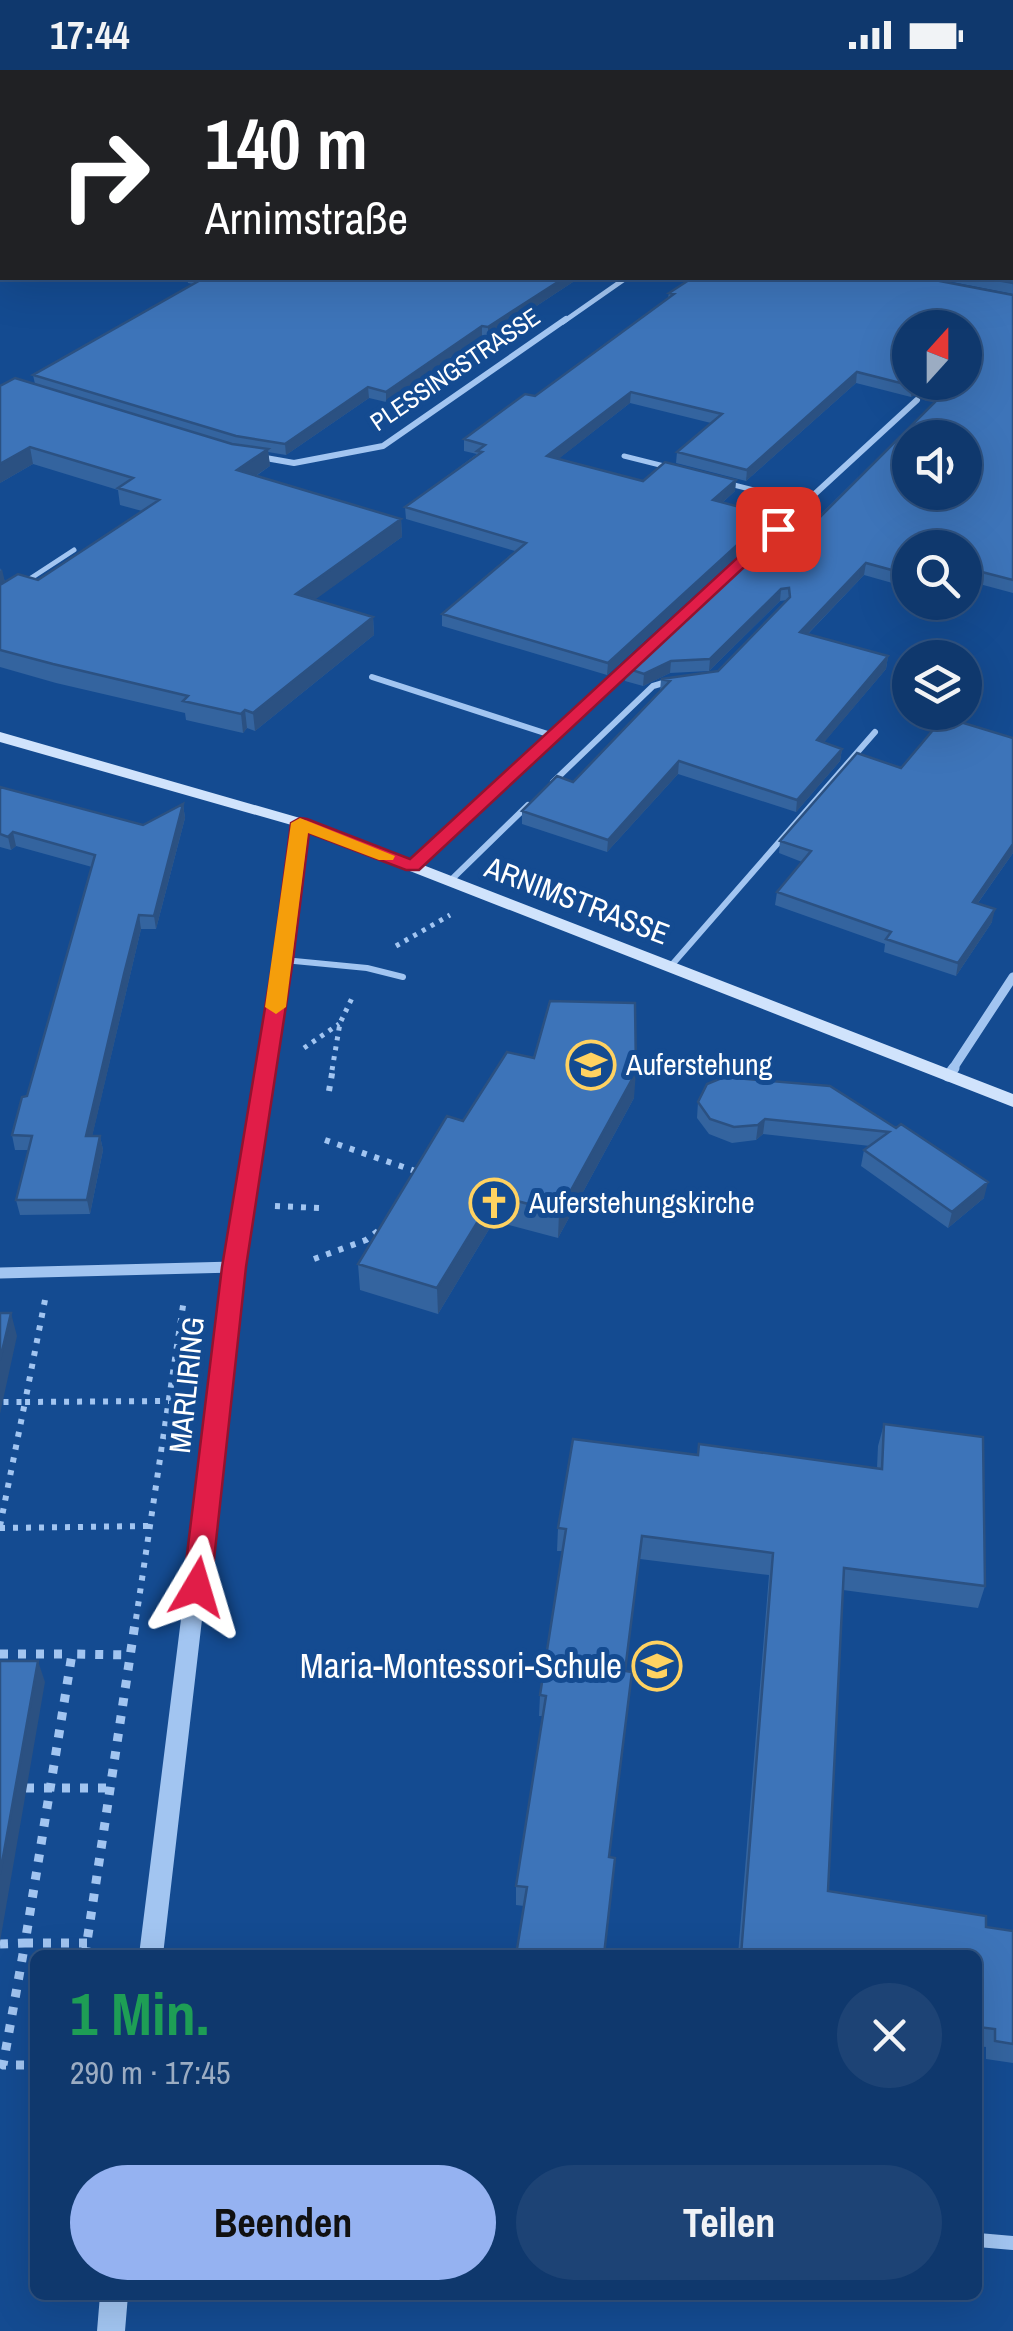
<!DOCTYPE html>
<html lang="de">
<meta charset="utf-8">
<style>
:root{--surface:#0f386d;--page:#1d4375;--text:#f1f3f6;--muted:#9bacc2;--line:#2f5280;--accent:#95b2f1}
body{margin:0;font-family:"Archivo Narrow",sans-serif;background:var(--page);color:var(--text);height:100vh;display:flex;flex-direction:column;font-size:38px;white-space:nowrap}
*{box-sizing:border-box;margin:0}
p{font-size:32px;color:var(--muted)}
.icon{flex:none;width:55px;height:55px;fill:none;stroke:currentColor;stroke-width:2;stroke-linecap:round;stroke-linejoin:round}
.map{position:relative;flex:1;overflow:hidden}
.sheet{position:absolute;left:30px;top:1880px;width:952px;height:350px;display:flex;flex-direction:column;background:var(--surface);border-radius:15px;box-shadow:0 10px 40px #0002,0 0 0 2px var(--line)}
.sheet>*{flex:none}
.hud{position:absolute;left:0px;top:0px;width:1015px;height:210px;box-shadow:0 10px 40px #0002,0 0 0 2px var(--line);background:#202124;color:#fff;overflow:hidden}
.needle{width:65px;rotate:21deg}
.fabs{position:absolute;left:892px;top:240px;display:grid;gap:20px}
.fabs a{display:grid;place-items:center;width:90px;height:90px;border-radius:50%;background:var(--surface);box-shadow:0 10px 40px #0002,0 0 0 2px var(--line);font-size:50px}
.pin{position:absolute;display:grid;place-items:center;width:85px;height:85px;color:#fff;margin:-42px;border-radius:20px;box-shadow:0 5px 15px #0006}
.me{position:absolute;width:110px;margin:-55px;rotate:7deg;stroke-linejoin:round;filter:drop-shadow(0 0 8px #0008)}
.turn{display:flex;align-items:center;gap:35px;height:210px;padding:0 40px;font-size:45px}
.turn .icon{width:130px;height:130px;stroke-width:2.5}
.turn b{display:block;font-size:70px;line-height:85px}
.round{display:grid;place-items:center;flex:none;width:105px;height:105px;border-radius:52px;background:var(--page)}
.summary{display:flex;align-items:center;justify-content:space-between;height:170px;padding:0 40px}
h1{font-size:60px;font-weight:700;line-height:75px;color:#1e9e55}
.action{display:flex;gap:20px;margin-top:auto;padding:20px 40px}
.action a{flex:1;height:115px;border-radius:60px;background:var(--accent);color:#111;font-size:40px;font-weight:700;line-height:115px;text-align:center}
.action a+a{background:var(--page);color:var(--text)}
.status{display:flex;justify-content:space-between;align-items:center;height:70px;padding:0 50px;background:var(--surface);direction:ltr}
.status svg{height:28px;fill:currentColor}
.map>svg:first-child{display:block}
</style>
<div class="status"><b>17:44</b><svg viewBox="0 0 49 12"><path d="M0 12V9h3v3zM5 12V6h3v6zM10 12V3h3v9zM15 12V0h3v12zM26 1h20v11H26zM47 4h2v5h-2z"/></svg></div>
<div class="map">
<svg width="1013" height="2261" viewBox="0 0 1013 2261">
<rect width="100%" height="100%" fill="#144b91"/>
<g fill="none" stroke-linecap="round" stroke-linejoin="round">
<!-- stream -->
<path fill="#94c0f4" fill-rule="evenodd" d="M 1012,8 L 1013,8 L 1013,12 L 1012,12 Z"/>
<!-- path-far2 -->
<path stroke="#a2c5f1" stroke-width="5" stroke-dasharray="4 6" stroke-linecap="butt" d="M 396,876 L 450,845
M 304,978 L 339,954
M 332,1000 L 340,953 L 353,926"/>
<!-- path-far1 -->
<path stroke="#a2c5f1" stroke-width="6" stroke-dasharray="5 8" stroke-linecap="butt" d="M 329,1021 L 333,998
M 325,1070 L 418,1102
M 275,1136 L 320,1138
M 314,1189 L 366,1170 L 382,1158
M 45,1230 L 25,1332 L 169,1331
M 0,1456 L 25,1332 L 3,1332
M 0,1458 L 150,1456
M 136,1549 L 184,1229"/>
<!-- path -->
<path stroke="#a2c5f1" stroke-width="9" stroke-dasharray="8 10" stroke-linecap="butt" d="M 0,1584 L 72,1584
M 26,1718 L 110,1718
M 87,1873 L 25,1873 L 72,1584 L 130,1585
M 0,1874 L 25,1873 L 3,1995 L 35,1995
M 85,1885 L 136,1547"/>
<!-- service-far1 -->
<path stroke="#a2c5f1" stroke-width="5" d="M 624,386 L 668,397
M 730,414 L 805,433
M 25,512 L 74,480"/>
<!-- service -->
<path stroke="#a2c5f1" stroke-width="6" d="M 372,607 L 554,666
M 553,712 L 653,616 L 670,611
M 450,811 L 528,735
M 284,890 L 367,898 L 403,907
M 670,897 L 875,662"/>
<!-- minor-far4 -->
<path stroke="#a2c5f1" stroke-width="5" d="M 563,252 L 626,208"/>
<!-- minor-far3 -->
<path stroke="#a2c5f1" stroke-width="6" d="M 260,387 L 294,393 L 383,376 L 566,249
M 780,456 L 917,330"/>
<!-- minor-far2 -->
<path stroke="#a2c5f1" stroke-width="9" d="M 412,796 L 636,590
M 952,1000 L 1013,907"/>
<!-- minor-far1 -->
<path stroke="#a2c5f1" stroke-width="11" d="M 948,1006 L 954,998
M 0,1203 L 234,1197"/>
<!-- minor -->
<path stroke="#a2c5f1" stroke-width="14" d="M 978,2170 L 1013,2173"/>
<!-- tertiary -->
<path fill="#a2c5f1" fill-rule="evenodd" d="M 301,749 L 308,753 L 291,890 L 243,1197 L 163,1885 L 139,1885 L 225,1197 L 275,890 L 294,753 Z
M 100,2225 L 128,2225 L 125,2261 L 97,2261 Z"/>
<!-- secondary -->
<path fill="#d0e3fc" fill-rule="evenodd" d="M 0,662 L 307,750 L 1013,1024 L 1013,1037 L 295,756 L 0,672 Z"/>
</g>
<!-- wall -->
<path fill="#34649f" d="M 1012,165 L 1013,224 L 932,208 L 1012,208 Z
M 187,208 L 579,208 L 488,268 L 482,266 L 386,332 L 369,328 L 286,385 L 268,382 L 270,396 L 256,406 L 401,449 L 402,467 L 315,529 L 373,547 L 374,565 L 255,661 L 247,658 L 243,663 L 186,650 L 185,643 L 56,613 L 0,597 L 0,498 L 5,512 L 38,510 L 142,441 L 120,435 L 118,420 L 33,394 L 0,413 L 35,314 L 33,305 L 193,214 L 188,213 Z
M 669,223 L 1013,225 L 1013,523 L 972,512 L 965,520 L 965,478 L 910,478 L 910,518 L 864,505 L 808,564 L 888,586 L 886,599 L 824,672 L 842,679 L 840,691 L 796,742 L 678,704 L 607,782 L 522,754 L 522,741 L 573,712 L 660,621 L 661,609 L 718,601 L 787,530 L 780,531 L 709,601 L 670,603 L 643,616 L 625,611 L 626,598 L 810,455 L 934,332 L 924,330 L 918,323 L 911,327 L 856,313 L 746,411 L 676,393 L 677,382 L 711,353 L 630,333 L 558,389 L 643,411 L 736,410 L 735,421 L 722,433 L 770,445 L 769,457 L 607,605 L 442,556 L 442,544 L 515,481 L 406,449 L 405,437 L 477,384 L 464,381 L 464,369 L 535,326 L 668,228 Z
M 901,698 L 1013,783 L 978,833 L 992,852 L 956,906 L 884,882 L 885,874 L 775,835 L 777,822 L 802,792 L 779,783 L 780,771 Z
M 0,717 L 143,755 L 183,734 L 185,748 L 156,859 L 141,859 L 92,1066 L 100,1066 L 103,1080 L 90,1144 L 20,1145 L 16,1130 L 29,1080 L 15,1080 L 12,1065 L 27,1026 L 92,797 L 16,776 L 11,780 L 0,777 Z
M 830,1016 L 984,1128 L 948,1158 L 861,1096 L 864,1080 L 870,1076 L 763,1064 L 756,1070 L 732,1073 L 709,1064 L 697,1048 L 698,1032 Z
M 634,1028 L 558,1168 L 494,1151 L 438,1244 L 360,1220 L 358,1194 L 463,1051 Z
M 884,1354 L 985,1516 L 978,1538 L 843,1520 L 828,1821 L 986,1857 L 1013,1861 L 1013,1993 L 986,1989 L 986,1977 L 978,1976 L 978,1885 L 738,1885 L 769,1505 L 640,1489 L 524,1836 L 516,1835 L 516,1816 L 543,1646 L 539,1646 L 540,1625 L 563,1481 L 557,1481 L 558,1458 L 698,1385 L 877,1398 L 878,1376 Z"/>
<!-- shaded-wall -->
<path fill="#2b5182" d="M 564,208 L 579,208 L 488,268 L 488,257 Z
M 482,256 L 482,266 L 386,332 L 386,322 Z
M 857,302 L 856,313 L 746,411 L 747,400 Z
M 920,312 L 918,323 L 911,327 L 912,316 Z
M 368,317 L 369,328 L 286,385 L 285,374 Z
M 631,322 L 630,333 L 547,398 L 547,386 Z
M 30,377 L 33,394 L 0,413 L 0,394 Z
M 268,379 L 270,396 L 239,417 L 237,400 Z
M 736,410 L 735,421 L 712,442 L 713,430 Z
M 770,445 L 769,457 L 607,605 L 608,593 Z
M 401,449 L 402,467 L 298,542 L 296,524 Z
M 866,493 L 864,505 L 798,574 L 800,562 Z
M 2,499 L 6,517 L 0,521 L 0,501 Z
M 974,500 L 972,512 L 965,520 L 965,510 Z
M 781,519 L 780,531 L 709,601 L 710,589 Z
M 373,547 L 374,565 L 255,661 L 253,643 Z
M 888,586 L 886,599 L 815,683 L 817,670 Z
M 671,591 L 670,603 L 643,616 L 644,604 Z
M 245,640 L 247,658 L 243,663 L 241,644 Z
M 842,679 L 840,691 L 796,742 L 797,730 Z
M 679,691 L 678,704 L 607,782 L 608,770 Z
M 183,734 L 185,748 L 156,859 L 154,846 Z
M 13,762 L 16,776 L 11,780 L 8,767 Z
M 1013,774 L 1013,783 L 970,844 L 973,832 Z
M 995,839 L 992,852 L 956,906 L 958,893 Z
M 139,845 L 141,859 L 89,1080 L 86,1066 Z
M 636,1002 L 634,1028 L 558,1168 L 559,1142 Z
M 765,1049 L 763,1064 L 756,1070 L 758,1055 Z
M 100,1066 L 103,1080 L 90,1144 L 87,1130 Z
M 988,1112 L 984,1128 L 948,1158 L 952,1142 Z
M 494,1125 L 494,1151 L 438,1244 L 437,1218 Z
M 11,1243 L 17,1266 L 0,1344 L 0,1290 Z
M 38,1591 L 45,1612 L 0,1872 L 0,1804 Z"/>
<!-- building -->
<path fill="#3d74b9" stroke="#2b5182" stroke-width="2.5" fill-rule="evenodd" d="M 0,0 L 687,0 L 702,2 L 2,2 L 2,192 L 0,194 Z
M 1012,165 L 1013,213 L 986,208 L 1012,208 Z
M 204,208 L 564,208 L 488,257 L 482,256 L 386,322 L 368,317 L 285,374 L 236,366 L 33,305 Z
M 692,208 L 924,208 L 1013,225 L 1013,510 L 974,500 L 965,510 L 965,478 L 910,478 L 910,505 L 866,493 L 800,562 L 888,586 L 817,670 L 842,679 L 797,730 L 679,691 L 608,770 L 522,741 L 557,706 L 573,712 L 670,611 L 661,609 L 718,601 L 790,527 L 789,518 L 781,519 L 710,589 L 671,591 L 644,604 L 626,598 L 786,449 L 810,455 L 815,452 L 944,323 L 926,319 L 920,312 L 965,312 L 965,258 L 910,258 L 910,312 L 919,312 L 912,316 L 857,302 L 747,400 L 677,382 L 722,344 L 631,322 L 547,386 L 643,411 L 665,392 L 736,410 L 713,430 L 770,445 L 608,593 L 442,544 L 526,473 L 405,437 L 482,382 L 477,381 L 485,375 L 464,369 L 525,324 L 535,326 L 674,224 L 669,223 ZM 910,368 L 965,368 L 965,422 L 910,422 Z
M 15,308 L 232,374 L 268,379 L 237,400 L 401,449 L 296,524 L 373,547 L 253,643 L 245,640 L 241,644 L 183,631 L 188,626 L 53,594 L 0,580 L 0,515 L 18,504 L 38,510 L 159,430 L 118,418 L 133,408 L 30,377 L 0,394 L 0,316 Z
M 944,647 L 1013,668 L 1013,774 L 973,832 L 995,839 L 958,893 L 886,869 L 891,862 L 777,822 L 811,781 L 780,771 L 857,683 L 901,698 Z
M 0,717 L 143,755 L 183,734 L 154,846 L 139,845 L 124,904 L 86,1066 L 100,1066 L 87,1130 L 16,1130 L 32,1066 L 12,1065 L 22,1027 L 27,1026 L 95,785 L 13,762 L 8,767 L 0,764 Z
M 550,931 L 635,933 L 636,1002 L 559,1142 L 494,1125 L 437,1218 L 358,1194 L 447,1046 L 463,1051 L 507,982 L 534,988 Z
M 724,1007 L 830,1016 L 896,1058 L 901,1054 L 988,1112 L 952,1142 L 864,1080 L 889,1062 L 765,1049 L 758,1055 L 734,1057 L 710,1049 L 698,1032 L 707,1014 Z
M 0,1243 L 11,1243 L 0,1290 Z
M 884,1354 L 983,1367 L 985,1516 L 844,1498 L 828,1821 L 986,1846 L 986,1857 L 1013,1861 L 1013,1974 L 995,1971 L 995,1959 L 978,1957 L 978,1885 L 741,1885 L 773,1483 L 642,1466 L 625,1601 L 632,1602 L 609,1787 L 615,1788 L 604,1885 L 516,1885 L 527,1817 L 516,1816 L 546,1626 L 540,1625 L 566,1459 L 558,1458 L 573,1369 L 698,1385 L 699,1374 L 882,1399 Z
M 0,1591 L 38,1591 L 0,1804 Z"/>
<!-- route -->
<path fill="#e11d48" stroke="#92132f" stroke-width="2.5" d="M 772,456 L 785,459 L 419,800 L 406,800 L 309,763 L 293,890 L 246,1197 L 211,1517 L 207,1526 L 197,1529 L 187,1526 L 183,1517 L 222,1197 L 273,890 L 291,753 L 300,748 L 307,749 L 410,789 Z"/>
<!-- slow -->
<path fill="#f59e0b" d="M 300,748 L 395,786 L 393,790 L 379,790 L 308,763 L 286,937 L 276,944 L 265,937 L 291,753 Z"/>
<!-- icons -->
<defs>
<g id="school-ring" transform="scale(2.5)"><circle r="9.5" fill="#144b91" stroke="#ffd261" stroke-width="1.5"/><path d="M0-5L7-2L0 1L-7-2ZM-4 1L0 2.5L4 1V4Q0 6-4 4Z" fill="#ffd261"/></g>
<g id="church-ring" transform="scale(2.5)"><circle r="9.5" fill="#144b91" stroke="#ffd261" stroke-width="1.5"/><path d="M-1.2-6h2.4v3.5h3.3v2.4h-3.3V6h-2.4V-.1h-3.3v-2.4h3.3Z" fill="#ffd261"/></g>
</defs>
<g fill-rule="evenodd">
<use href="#school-ring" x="591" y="995"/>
<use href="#church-ring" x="494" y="1133"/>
<use href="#school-ring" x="657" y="1596"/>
</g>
<g text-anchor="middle" stroke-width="10" stroke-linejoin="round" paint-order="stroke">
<!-- far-street labels -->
<g font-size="25" fill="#fff" stroke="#144b91">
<text transform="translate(455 299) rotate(-34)" y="9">PLESSINGSTRASSE</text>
</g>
<!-- street labels -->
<g font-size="30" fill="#fff" stroke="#144b91">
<text transform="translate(577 831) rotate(21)" y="10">ARNIMSTRASSE</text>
<text transform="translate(187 1315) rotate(-84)" y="10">MARLIRING</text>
</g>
<!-- poi labels -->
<g font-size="30" fill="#fff" stroke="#144b91" text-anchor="start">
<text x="626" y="1005">Auferstehung</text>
<text x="529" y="1143">Auferstehungskirche</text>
</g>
<!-- near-poi labels -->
<g font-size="35" fill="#fff" stroke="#144b91" text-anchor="end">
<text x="622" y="1608">Maria-Montessori-Schule</text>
</g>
</g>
</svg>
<div class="fabs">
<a><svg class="needle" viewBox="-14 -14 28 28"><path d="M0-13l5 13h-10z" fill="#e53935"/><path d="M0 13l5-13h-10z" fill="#9bacc2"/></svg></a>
<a><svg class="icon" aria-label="sound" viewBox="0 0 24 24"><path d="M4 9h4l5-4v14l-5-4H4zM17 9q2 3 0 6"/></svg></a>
<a><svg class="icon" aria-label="search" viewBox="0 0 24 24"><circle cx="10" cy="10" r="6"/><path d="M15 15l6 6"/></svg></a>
<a><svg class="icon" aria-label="layers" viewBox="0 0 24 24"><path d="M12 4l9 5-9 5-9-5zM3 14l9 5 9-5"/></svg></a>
</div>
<div class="pin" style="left:778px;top:459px;background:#d93025"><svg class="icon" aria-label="arrive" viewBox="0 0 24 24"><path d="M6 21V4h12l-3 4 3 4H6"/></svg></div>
<svg class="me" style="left:197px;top:1517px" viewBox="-20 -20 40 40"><path d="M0-17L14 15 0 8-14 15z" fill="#e11d48" stroke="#fff" stroke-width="4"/></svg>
<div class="hud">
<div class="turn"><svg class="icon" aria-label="right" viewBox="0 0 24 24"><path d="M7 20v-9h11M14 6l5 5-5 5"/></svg><div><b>140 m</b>Arnimstraße</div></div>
</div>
<section class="sheet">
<div class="summary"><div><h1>1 Min.</h1><p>290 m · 17:45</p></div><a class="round"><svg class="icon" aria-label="close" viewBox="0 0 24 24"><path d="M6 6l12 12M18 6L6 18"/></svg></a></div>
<div class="action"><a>Beenden</a><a>Teilen</a></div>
</section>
</div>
